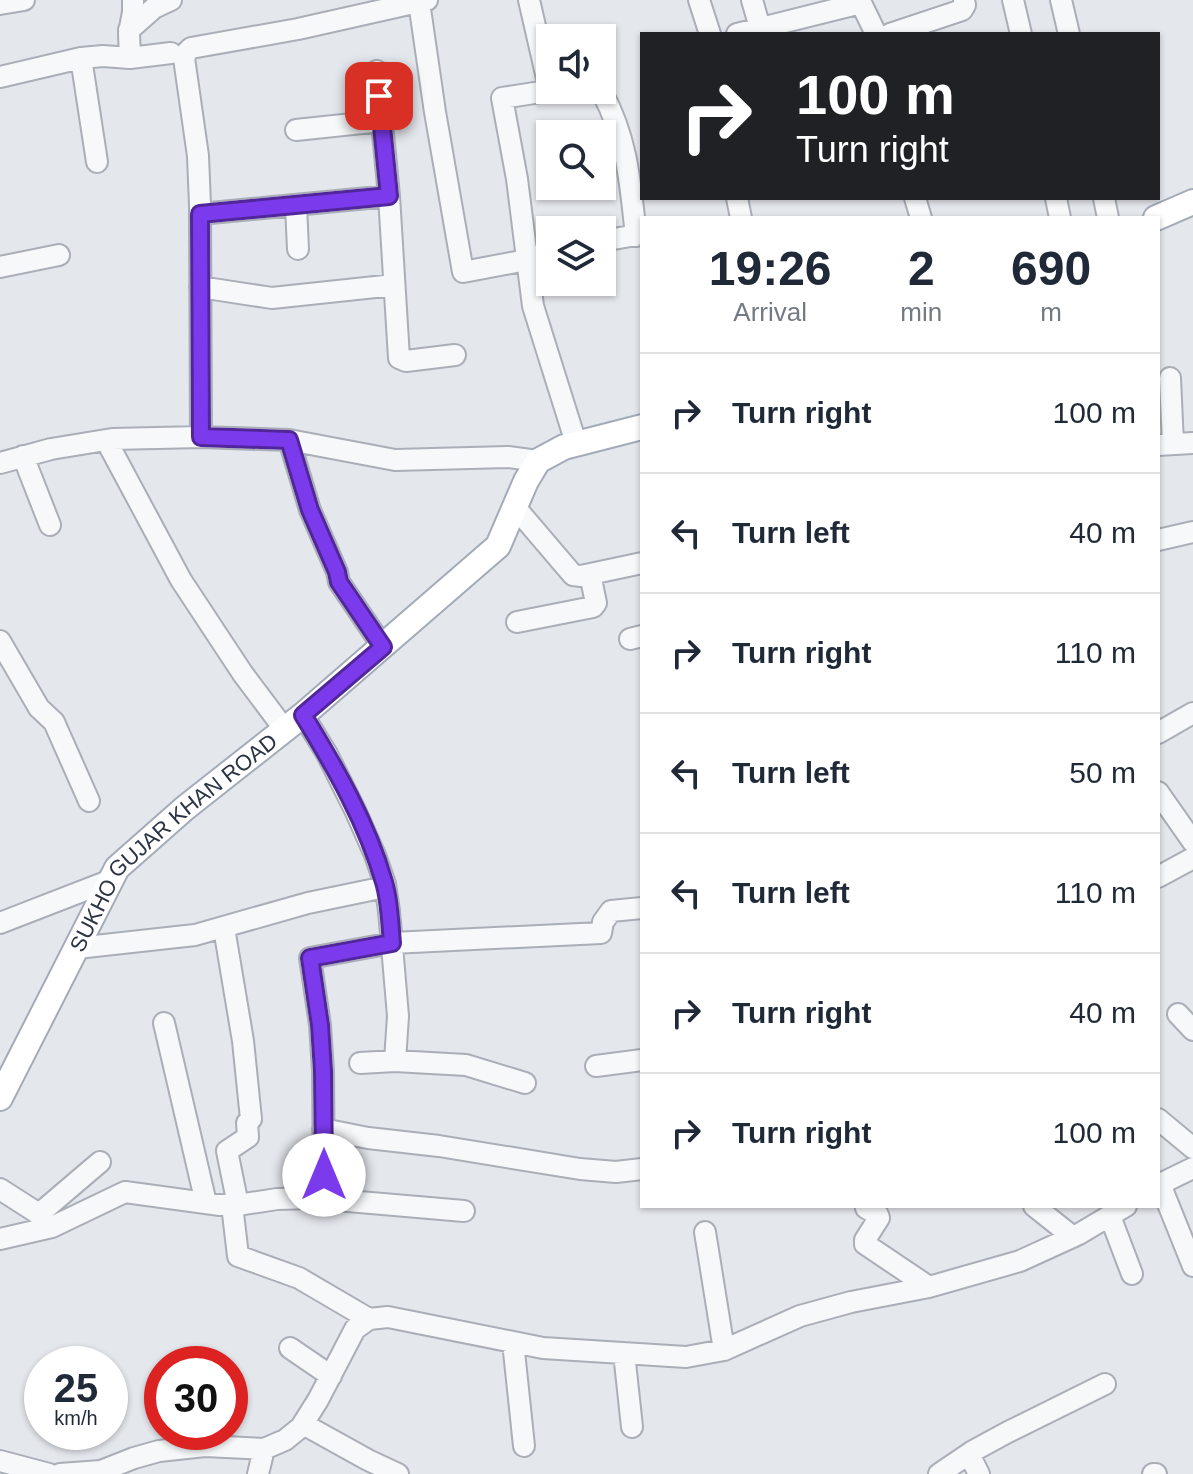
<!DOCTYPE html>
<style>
:root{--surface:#fff;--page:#f2f2f3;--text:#1f2937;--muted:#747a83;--line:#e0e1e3}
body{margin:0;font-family:Arial,sans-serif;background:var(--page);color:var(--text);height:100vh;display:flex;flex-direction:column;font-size:30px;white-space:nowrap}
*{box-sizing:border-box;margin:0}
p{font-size:26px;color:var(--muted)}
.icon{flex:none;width:44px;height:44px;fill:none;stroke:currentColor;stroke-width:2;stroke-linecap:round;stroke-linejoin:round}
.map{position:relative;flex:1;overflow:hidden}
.panel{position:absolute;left:640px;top:216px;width:520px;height:992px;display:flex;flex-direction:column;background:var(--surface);border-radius:0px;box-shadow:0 2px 6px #0004}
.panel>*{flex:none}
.top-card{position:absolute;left:640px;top:32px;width:520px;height:168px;border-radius:0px;box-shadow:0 2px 6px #0004;background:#202124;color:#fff;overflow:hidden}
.fabs{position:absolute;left:536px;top:24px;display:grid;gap:16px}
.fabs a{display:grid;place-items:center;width:80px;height:80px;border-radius:0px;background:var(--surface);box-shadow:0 2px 6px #0004;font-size:40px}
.speed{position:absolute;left:24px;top:1346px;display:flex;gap:16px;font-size:40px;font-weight:700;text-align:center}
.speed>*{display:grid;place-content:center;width:104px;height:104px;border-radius:50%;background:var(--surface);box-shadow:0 2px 6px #0004;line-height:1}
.speed small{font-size:20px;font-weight:400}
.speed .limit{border:12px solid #d22;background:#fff;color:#111}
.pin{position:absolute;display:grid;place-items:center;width:68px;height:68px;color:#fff;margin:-34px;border-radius:16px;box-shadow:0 4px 12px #0006}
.me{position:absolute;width:88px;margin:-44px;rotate:0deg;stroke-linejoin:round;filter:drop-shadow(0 0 6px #0008)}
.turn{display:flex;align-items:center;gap:28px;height:168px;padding:0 24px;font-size:36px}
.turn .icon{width:104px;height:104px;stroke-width:2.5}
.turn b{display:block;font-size:56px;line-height:68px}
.eta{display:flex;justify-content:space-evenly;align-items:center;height:136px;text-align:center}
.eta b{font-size:48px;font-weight:700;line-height:56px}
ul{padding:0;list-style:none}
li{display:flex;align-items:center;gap:24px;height:120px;padding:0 24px;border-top:2px solid var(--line)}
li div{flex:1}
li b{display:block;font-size:30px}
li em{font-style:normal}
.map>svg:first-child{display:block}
</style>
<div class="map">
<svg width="1193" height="1474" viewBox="0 0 1193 1474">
<rect width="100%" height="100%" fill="#e4e7ec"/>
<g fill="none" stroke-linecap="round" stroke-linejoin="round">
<!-- minor casing -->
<g stroke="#a9aeb7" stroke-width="24">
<path id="minor" d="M 529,0 L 549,87 L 547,91 L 502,98 L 517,179 L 533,306 L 576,443
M 699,0 L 710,34
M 752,0 L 760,28
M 1013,0 L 1021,34
M 1061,0 L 1069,34
M 419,2 L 435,112 L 463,272 L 516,262 L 550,252
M 0,4 L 24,0
M 129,30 L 154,8 L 171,0
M 737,34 L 861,3 L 876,34
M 890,34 L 962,10 L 965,5 L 964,0
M 81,58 L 97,162
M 130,58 L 129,33 L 133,12 L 133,0
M 377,71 L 389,196 L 399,358 L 406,361 L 455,355
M 0,77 L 81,58 L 103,56 L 130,58 L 171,53
M 602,92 C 628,141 630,182 636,236
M 296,130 L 381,121
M 737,198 L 741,218
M 915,198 L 921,218
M 1056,198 L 1060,218
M 1104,198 L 1108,218
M 296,206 L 298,249
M 200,214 L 389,196
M 602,241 L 642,234
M 0,267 L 59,255
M 200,287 L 272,298 L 394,285
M 1170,378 L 1173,444
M 201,437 L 200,205 L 198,156 L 184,58 L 187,52 L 191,48 L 298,29 L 427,0
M 106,440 L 181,580 L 243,674 L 285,730
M 289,440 L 310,510 L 337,572 L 339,582 L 383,647
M 1158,445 L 1193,443
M 23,456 L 50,525
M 0,463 L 51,449 L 112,439 L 201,437 L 289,440 L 395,460 L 508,457 L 538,461
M 515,507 L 573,575 L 581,576 L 642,563
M 1158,540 L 1193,532
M 517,622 L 593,607 L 596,603 L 590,574
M 630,639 L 642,636
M 0,641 L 39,708 L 54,722 L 89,801
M 303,715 L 327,754 L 355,810 L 375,855 L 385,884 L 389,911 L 398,1016 L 395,1061
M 1158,733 L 1193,713
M 1158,792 L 1193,842
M 1158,877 L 1193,858
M 0,923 L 111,880
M 224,928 L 243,1041 L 251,1119 L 247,1123 L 248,1137 L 227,1151 L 238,1205
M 77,948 L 195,935 L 308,903 L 385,887
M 1178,1014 L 1193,1030
M 164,1023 L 206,1203
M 360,1063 L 395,1061 L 466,1065 L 525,1083
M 596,1066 L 642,1060
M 1158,1119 L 1193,1148
M 323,1129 L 368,1138 L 439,1146 L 580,1169 L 616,1172 L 642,1169
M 1160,1184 L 1193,1266
M 1158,1185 L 1193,1168
M 0,1189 L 39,1214 L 100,1162
M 324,1198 L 323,1071 L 320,1025 L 310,958 L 392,943 L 601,933 L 603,922 L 611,911 L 642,908
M 232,1205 L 238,1256 L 299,1278 L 369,1319
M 1034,1206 L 1073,1237
M 866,1208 L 878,1215 L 879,1218 L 865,1240 L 865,1244 L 929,1287
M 1110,1216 L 1132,1274
M 705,1232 L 724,1350
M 0,1239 L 52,1227 L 125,1192 L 220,1205 L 238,1205 L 277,1199 L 313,1198 L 464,1211
M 513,1342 L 524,1446
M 290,1348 L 331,1376
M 624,1353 L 632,1427
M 303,1424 L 368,1460 L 398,1474
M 969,1454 L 979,1474
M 0,1461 L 49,1474
M 60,1474 L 101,1471 L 134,1458 L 159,1451 L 205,1446 L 264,1449 L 285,1440 L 301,1427 L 318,1400 L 355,1329 L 369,1319 L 388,1317 L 543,1348 L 686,1357 L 724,1350 L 800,1316 L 851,1302 L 929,1287 L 1020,1261 L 1079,1234 L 1126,1206
M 258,1474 L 264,1449
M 939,1474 L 973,1451 L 1008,1432 L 1105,1384
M 1153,1474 L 1156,1474"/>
</g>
<!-- major casing -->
<g stroke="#a3abb8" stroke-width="28">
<g id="major">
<path d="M 1156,218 L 1193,202"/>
<path id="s1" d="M 0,1098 L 117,868 L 185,808 L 303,715 L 498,546 L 526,481 L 538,461 L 564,447 L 642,427"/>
</g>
</g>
<!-- minor -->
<use href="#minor" stroke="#f7f8fa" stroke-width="20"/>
<!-- major -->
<use href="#major" stroke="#fff" stroke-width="24"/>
</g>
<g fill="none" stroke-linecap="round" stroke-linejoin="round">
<!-- route casing -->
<g stroke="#51269a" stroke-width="20">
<path id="route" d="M 324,1175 L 323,1071 L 320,1025 L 310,958 L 392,943 C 390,923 390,902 384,882 C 367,823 335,767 303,715 L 383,647 L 339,582 L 337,572 L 310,510 L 289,440 L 201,437 L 200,214 L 389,196 L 379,96"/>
</g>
<!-- route -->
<use href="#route" stroke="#7c3aed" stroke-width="14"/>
</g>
<g text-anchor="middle" stroke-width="8" stroke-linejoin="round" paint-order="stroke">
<!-- street labels -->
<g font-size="22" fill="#2b3445" stroke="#f4f6f9">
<text dy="8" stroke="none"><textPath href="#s1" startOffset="314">SUKHO GUJAR KHAN ROAD</textPath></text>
</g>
</g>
</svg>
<div class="fabs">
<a><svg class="icon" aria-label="sound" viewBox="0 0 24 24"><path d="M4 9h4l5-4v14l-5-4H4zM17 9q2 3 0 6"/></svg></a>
<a><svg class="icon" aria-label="search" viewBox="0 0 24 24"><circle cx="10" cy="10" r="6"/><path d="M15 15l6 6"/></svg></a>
<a><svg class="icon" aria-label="layers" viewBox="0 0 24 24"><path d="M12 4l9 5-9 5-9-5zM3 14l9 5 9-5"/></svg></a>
</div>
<div class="speed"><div>25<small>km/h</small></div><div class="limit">30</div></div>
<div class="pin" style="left:379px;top:96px;background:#d93025"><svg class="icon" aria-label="arrive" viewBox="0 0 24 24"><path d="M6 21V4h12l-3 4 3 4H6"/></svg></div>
<svg class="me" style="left:324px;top:1175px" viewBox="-20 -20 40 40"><circle r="19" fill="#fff"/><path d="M0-13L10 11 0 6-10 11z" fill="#7c3aed"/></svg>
<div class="top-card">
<div class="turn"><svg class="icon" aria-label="right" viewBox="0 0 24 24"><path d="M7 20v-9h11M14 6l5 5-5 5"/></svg><div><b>100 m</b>Turn right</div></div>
</div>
<section class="panel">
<div class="eta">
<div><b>19:26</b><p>Arrival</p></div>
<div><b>2</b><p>min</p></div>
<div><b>690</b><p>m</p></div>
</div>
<ul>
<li><svg class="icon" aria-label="right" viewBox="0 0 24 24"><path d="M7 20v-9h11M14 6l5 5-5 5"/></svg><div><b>Turn right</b></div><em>100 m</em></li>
<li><svg class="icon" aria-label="left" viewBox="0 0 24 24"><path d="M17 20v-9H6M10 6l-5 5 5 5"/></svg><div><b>Turn left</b></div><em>40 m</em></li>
<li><svg class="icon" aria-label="right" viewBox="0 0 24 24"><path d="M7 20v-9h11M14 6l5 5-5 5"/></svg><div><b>Turn right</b></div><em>110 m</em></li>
<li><svg class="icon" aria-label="left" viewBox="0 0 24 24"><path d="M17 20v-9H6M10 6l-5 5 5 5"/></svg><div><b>Turn left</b></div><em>50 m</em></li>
<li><svg class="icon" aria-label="left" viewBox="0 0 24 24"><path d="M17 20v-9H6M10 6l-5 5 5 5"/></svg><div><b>Turn left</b></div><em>110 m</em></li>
<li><svg class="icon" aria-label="right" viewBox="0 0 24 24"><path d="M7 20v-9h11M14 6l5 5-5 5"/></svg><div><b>Turn right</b></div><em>40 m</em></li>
<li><svg class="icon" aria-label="right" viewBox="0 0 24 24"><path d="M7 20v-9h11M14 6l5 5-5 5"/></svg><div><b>Turn right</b></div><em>100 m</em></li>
</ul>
</section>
</div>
